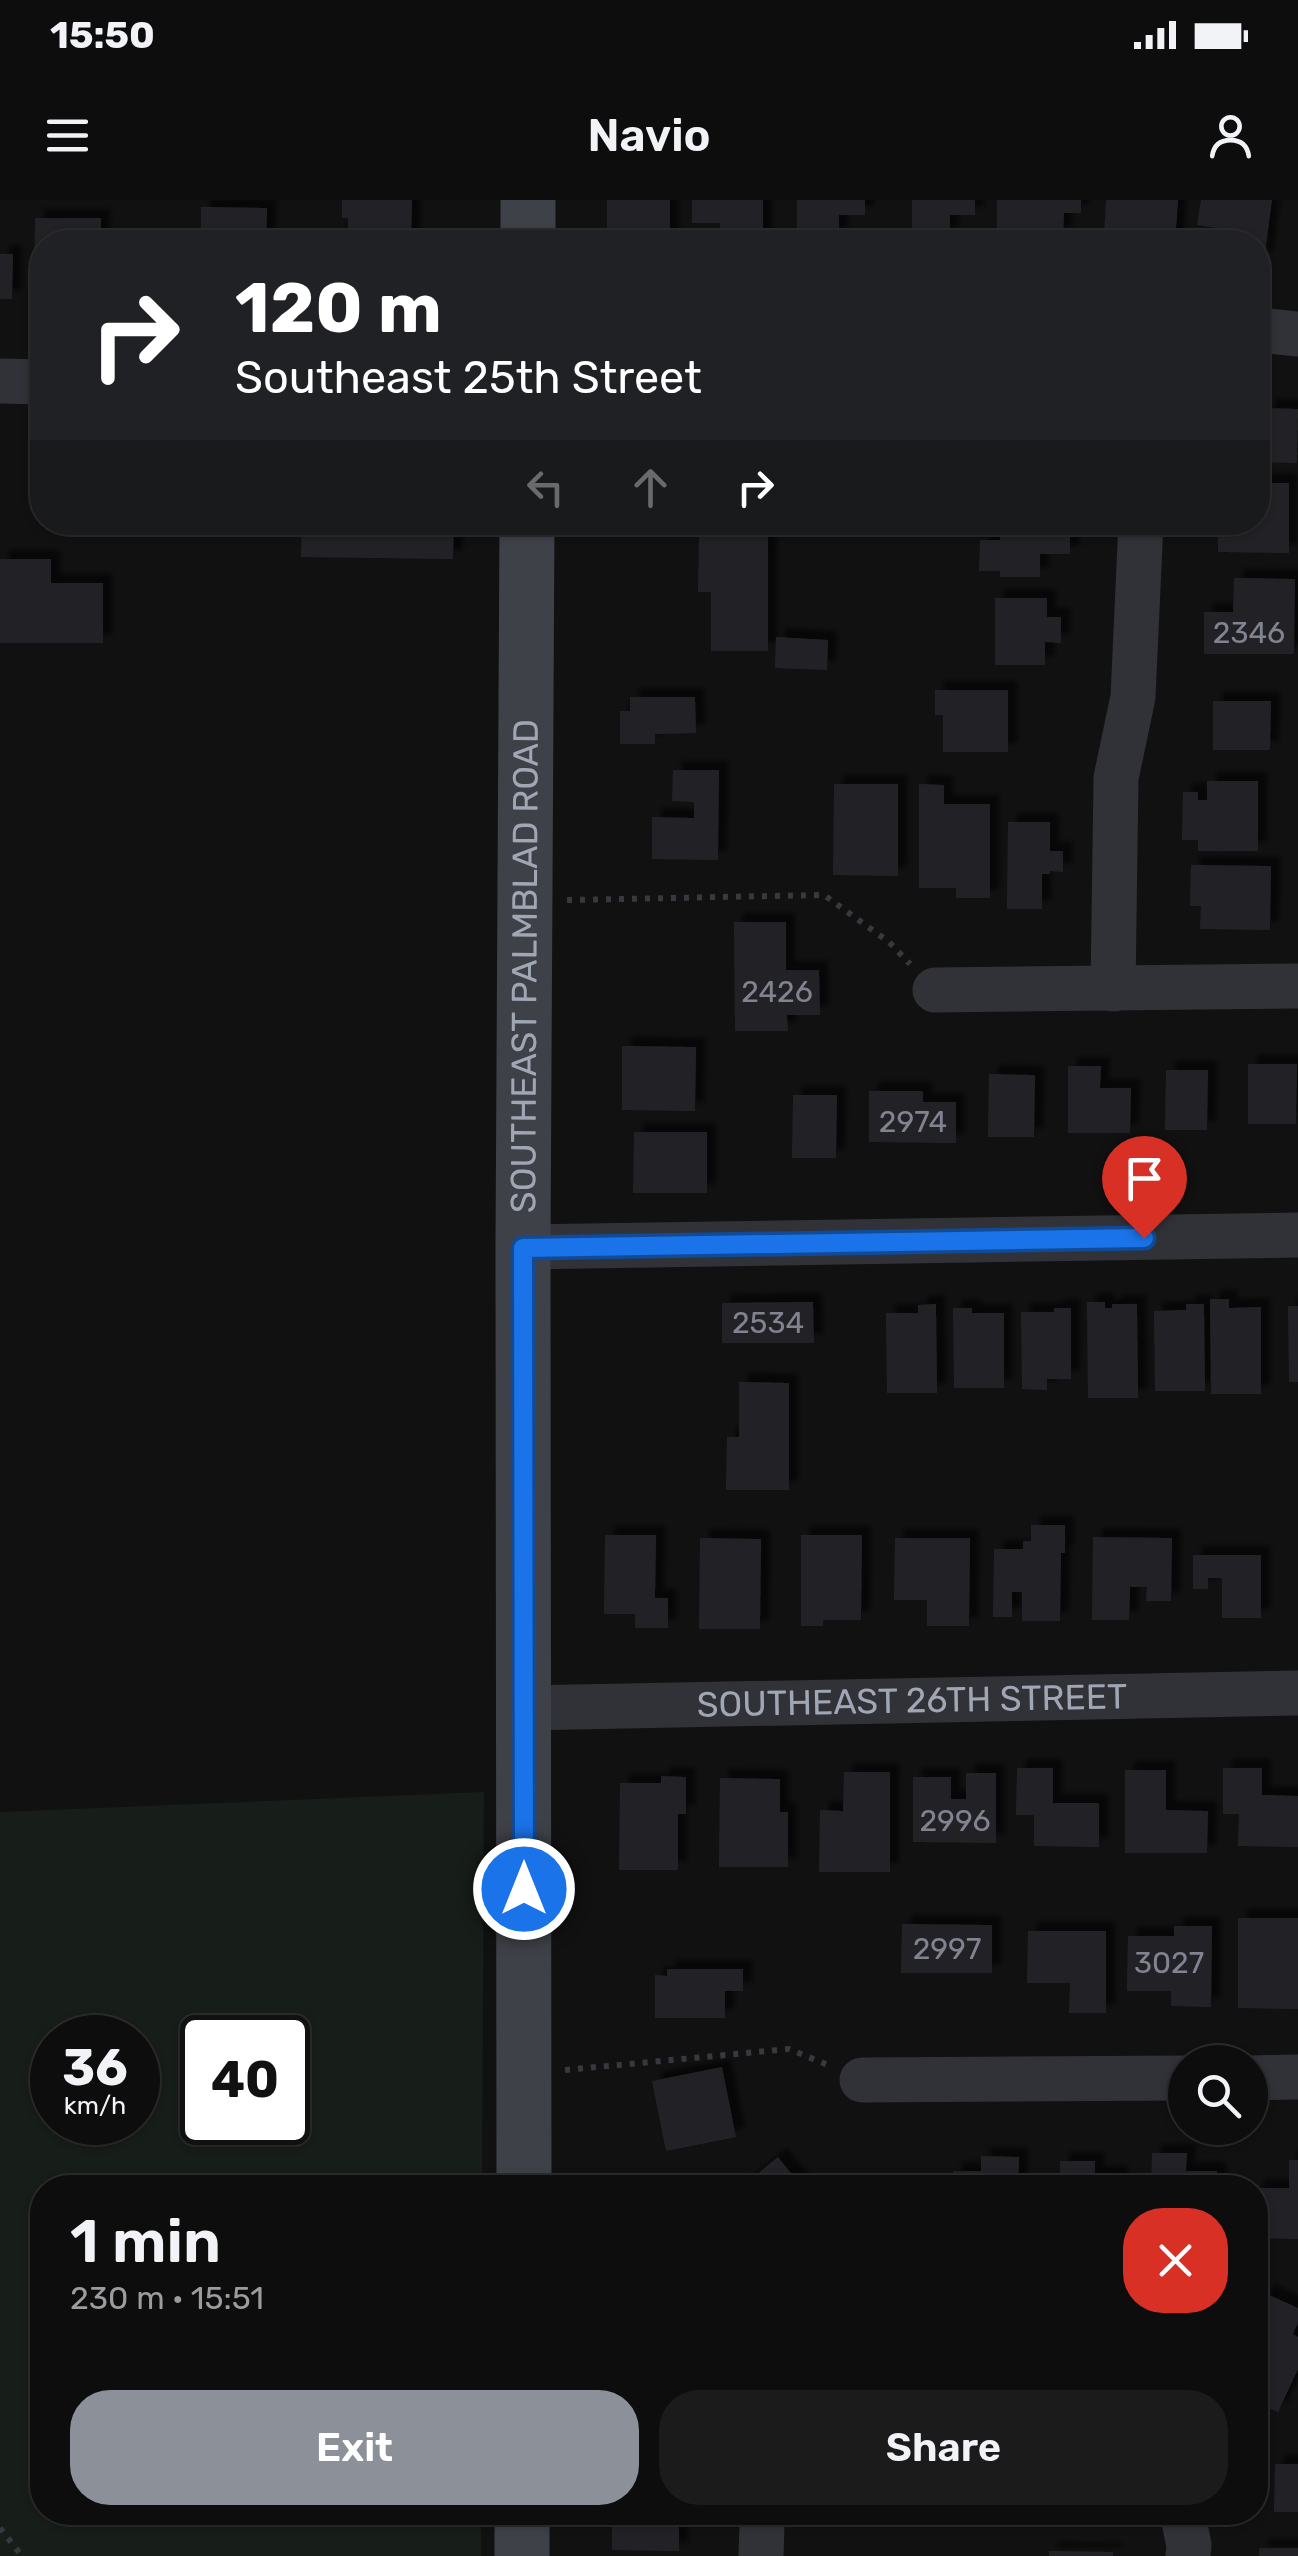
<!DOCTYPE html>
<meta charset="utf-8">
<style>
:root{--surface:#0d0d0e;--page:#1b1b1c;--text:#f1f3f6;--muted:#9a9c9e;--line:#2d2d2e;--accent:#8c9099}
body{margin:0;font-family:Rubik,sans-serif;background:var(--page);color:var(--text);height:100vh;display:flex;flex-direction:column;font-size:38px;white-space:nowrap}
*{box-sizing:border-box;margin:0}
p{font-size:32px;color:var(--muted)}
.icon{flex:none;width:55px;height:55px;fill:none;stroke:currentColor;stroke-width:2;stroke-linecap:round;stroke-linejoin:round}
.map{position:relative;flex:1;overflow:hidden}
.panel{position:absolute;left:30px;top:1975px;width:1238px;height:350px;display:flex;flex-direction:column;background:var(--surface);border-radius:40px;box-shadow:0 2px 8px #0004,0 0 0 2px var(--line)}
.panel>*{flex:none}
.top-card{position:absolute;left:30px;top:30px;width:1240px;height:305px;border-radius:40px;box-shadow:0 2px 8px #0004,0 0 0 2px var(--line);background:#202124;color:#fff;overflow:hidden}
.buttons{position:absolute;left:1168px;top:1845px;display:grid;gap:20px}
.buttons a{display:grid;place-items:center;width:100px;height:100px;border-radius:50%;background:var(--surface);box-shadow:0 2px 8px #0004,0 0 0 2px var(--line);font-size:50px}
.speed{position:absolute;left:30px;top:1815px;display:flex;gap:20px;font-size:50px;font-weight:700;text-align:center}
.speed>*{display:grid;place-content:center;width:130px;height:130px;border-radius:50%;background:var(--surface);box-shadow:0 2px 8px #0004,0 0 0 2px var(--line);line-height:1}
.speed small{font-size:25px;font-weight:400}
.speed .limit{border:5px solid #111;border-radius:15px;background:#fff;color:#111}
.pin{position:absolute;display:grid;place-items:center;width:85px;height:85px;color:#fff;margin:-102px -42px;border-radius:50% 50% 50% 0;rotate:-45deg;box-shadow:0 0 10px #0007}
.pin .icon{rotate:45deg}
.me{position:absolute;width:110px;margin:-55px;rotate:0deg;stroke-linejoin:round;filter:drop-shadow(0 0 8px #0008)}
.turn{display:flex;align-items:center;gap:35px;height:210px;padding:0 40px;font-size:45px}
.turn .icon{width:130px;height:130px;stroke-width:2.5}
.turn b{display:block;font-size:70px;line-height:85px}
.lanes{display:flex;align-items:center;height:95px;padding:0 40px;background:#0003;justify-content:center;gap:50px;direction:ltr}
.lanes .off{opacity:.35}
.round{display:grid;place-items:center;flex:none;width:105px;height:105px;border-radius:40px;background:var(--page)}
.overview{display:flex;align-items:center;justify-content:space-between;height:170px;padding:0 40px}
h1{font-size:60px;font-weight:600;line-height:75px}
.primary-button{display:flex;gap:20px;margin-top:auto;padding:20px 40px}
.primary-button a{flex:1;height:115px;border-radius:40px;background:var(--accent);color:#fff;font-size:40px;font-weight:600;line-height:115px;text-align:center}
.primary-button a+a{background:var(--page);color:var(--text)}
.status{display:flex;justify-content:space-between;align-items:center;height:70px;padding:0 50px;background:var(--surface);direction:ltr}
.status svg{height:28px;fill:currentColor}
header{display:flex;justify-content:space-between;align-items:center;height:130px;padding:0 40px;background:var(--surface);font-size:45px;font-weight:600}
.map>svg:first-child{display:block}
</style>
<div class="status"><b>15:50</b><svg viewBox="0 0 49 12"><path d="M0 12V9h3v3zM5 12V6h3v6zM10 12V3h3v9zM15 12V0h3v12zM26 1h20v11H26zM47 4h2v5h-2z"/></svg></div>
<header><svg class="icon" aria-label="menu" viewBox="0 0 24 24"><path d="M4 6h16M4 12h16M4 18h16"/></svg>Navio<svg class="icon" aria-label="person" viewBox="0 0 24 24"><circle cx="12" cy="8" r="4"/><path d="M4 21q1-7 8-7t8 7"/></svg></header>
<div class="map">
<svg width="1298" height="2356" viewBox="0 0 1298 2356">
<defs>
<filter id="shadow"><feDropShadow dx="9" dy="-9" stdDeviation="2.5" flood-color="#0009"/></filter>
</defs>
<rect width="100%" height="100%" fill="#111112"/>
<!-- green -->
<path fill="#171d18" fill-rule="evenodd" d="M 484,1592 L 482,1987 L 42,1988 L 42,2312 L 481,2313 L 481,2356 L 0,2356 L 0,1612 ZM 52,1838 L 138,1838 L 138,1922 L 52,1922 ZM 202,1838 L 288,1838 L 288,1922 L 202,1922 Z"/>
<!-- building -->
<path fill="#242326" filter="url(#shadow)" d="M 342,0 L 412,0 L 411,42 L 339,42 L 340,30 L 348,30 L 348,18 L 342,18 Z
M 607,0 L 670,0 L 670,42 L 635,42 L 635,33 L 607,32 Z
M 692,0 L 763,0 L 763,42 L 719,42 L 720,23 L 692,23 Z
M 797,0 L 865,0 L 865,15 L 839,15 L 839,37 L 797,36 Z
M 912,0 L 975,0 L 975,15 L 950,15 L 950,36 L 912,36 Z
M 997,0 L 1081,0 L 1081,13 L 1064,13 L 1063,36 L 997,35 Z
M 1106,0 L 1178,0 L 1175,42 L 1135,42 L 1135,36 L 1104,34 Z
M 1201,0 L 1272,0 L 1264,60 L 1258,59 L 1258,42 L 1229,42 L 1231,30 L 1197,25 Z
M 201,7 L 267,8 L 266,42 L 201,42 Z
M 35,18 L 101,18 L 101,42 L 42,42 L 42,106 L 34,106 Z
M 0,54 L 13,54 L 12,99 L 0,99 Z
M 1266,208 L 1298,209 L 1297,263 L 1258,262 L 1258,228 L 1266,228 Z
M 1258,283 L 1289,283 L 1289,353 L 1218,352 L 1218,322 L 1258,322 Z
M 146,322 L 167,322 L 167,328 L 146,327 Z
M 302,322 L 454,323 L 453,359 L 301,357 Z
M 711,322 L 768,322 L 768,451 L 711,451 L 711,392 L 698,392 L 699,335 L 710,335 Z
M 1000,322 L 1070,322 L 1070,354 L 1040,354 L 1040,377 L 1000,377 L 1000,371 L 979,371 L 980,340 L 1000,340 Z
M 0,359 L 51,359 L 51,383 L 103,383 L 103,443 L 0,443 Z
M 1234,378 L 1295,379 L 1294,454 L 1204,454 L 1204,412 L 1233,412 Z
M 995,398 L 1047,398 L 1047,417 L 1061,417 L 1061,443 L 1045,442 L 1045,465 L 995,465 Z
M 776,437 L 828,440 L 827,470 L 775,468 Z
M 935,490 L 1008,490 L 1008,552 L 943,552 L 943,515 L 935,515 Z
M 630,497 L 695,497 L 696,533 L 655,534 L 655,544 L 620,544 L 620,511 L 630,511 Z
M 1213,501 L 1271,501 L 1270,550 L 1213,550 Z
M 673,570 L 719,570 L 718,660 L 652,659 L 652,617 L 694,618 L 694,602 L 672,601 Z
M 1207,581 L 1258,581 L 1258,651 L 1198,651 L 1198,640 L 1182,640 L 1183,592 L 1198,592 L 1198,600 L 1207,600 Z
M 834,584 L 898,584 L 898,676 L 833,675 Z
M 919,584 L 944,585 L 944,604 L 990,604 L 990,698 L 956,698 L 956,688 L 919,688 Z
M 1008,622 L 1050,622 L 1050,651 L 1063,651 L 1063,672 L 1050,671 L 1050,674 L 1042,674 L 1042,709 L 1007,709 Z
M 1191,665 L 1271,666 L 1270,730 L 1200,729 L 1201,706 L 1190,706 Z
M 734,722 L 786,722 L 786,770 L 819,770 L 820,815 L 787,815 L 788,831 L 735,831 Z
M 622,846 L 696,847 L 695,911 L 622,910 Z
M 1248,864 L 1297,864 L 1296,924 L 1248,924 Z
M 1068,866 L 1101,866 L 1100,888 L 1131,888 L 1130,933 L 1068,933 Z
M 1166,870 L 1208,870 L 1207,930 L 1165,930 Z
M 989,874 L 1035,875 L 1034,937 L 988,937 Z
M 869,891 L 923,891 L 923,902 L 956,902 L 956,943 L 869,942 Z
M 793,895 L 837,895 L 836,958 L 792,958 Z
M 634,932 L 707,932 L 707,993 L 633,993 Z
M 1210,1099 L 1229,1099 L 1229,1108 L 1261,1107 L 1261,1194 L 1211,1194 Z
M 813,1102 L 814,1143 L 722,1143 L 722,1103 Z
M 1087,1102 L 1105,1102 L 1105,1108 L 1112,1108 L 1112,1104 L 1137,1104 L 1138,1198 L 1088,1198 Z
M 936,1104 L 937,1193 L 887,1193 L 886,1113 L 918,1113 L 918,1105 Z
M 1186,1104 L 1204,1104 L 1205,1191 L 1155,1191 L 1154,1111 L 1186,1110 Z
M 1288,1106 L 1298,1106 L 1298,1182 L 1289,1182 Z
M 953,1108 L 972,1108 L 972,1113 L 1004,1113 L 1004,1188 L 954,1188 Z
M 1054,1108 L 1071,1108 L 1071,1179 L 1047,1179 L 1047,1190 L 1022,1189 L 1021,1112 L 1054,1112 Z
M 739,1182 L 789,1183 L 789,1290 L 726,1290 L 727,1237 L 739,1237 Z
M 1031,1325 L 1065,1325 L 1065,1353 L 1061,1353 L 1060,1421 L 1022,1421 L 1022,1392 L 1012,1392 L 1012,1417 L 993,1417 L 994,1349 L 1023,1349 L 1023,1341 L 1031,1341 Z
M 605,1335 L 656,1335 L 655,1398 L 668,1398 L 668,1428 L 635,1428 L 635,1414 L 604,1414 Z
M 801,1335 L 862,1335 L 861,1420 L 823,1420 L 823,1426 L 801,1426 Z
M 1093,1337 L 1172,1338 L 1171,1401 L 1146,1401 L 1147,1387 L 1130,1387 L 1129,1420 L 1092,1420 Z
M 700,1338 L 761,1339 L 760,1429 L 699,1429 Z
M 895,1338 L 970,1338 L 969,1426 L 927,1426 L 927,1400 L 894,1400 Z
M 1193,1355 L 1261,1355 L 1261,1418 L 1222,1418 L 1222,1378 L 1208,1378 L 1208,1389 L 1193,1389 Z
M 1017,1568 L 1053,1568 L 1053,1603 L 1099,1603 L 1099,1647 L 1034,1646 L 1034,1615 L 1016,1615 Z
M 1223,1568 L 1262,1568 L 1262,1595 L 1298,1596 L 1298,1647 L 1238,1646 L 1239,1614 L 1223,1614 Z
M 1125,1570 L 1166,1570 L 1166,1610 L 1208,1611 L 1207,1653 L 1125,1653 Z
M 844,1572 L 890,1572 L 890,1672 L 819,1672 L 820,1610 L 843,1611 Z
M 966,1573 L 996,1573 L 996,1643 L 913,1642 L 913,1577 L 951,1577 L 951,1599 L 966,1599 Z
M 661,1576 L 686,1577 L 686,1614 L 678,1614 L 678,1670 L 619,1670 L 620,1583 L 661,1583 Z
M 720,1578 L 780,1579 L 780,1612 L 788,1612 L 788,1667 L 719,1667 Z
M 1238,1718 L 1298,1718 L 1298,1809 L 1238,1808 Z
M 902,1724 L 992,1725 L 992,1773 L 901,1773 Z
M 1174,1726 L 1212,1726 L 1211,1807 L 1171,1806 L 1171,1791 L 1127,1791 L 1128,1736 L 1174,1736 Z
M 1028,1731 L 1106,1731 L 1106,1813 L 1069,1813 L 1070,1783 L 1027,1783 Z
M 667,1769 L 743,1769 L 743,1791 L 725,1791 L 725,1818 L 655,1818 L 655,1775 L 667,1776 Z
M 722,1867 L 736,1937 L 666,1951 L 652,1881 Z
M 1152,1953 L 1187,1953 L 1186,1971 L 1217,1971 L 1217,1988 L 1151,1988 Z
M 981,1956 L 1019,1957 L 1018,1988 L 953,1988 L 953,1971 L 981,1971 Z
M 778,1957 L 803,1988 L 740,1988 Z
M 1289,1960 L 1298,1960 L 1298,2039 L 1255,2038 L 1255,1988 L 1289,1988 Z
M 1060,1961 L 1095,1961 L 1095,1975 L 1119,1975 L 1119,1988 L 1060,1988 Z
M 1265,2093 L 1298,2108 L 1298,2123 L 1293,2134 L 1298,2137 L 1298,2169 L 1278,2212 L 1255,2201 L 1255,2116 Z
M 1275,2264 L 1298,2264 L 1298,2312 L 1274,2312 Z
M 612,2312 L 679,2312 L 679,2351 L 612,2350 Z
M 1259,2348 L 1298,2348 L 1298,2356 L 1259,2356 Z
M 1049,2351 L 1113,2352 L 1113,2356 L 1049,2356 Z"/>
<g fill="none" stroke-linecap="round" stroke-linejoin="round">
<!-- path -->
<path stroke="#37393f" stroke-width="6" stroke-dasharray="5 8" stroke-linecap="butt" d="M 567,700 L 824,695 L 889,742 L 910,764
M 565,1870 L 789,1849 L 828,1865
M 0,2328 L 22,2356"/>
<!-- street -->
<g stroke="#313238" stroke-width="45">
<path d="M 1258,130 L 1298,134"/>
<path d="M 0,181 L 42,182"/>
<path d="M 1113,789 L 1116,578 L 1133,497 L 1141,322"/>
<path d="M 935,790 L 1298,786"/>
<path d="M 523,1047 L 1298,1035"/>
<path id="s1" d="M 524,1508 L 1298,1493"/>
<path d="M 1250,1878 L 1298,1877"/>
<path d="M 862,1880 L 1185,1878"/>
<path d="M 1182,2312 L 1189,2345 L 1188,2356"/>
<path d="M 761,2356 L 762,2324 L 764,2312"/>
</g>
<!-- secondary -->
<g stroke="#3f4148" stroke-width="55">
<path d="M 528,42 L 528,0"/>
<path id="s2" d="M 524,1988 L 523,1047 L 527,322"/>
<path d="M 522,2356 L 522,2312"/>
</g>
</g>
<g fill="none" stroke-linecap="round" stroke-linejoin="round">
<!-- route casing -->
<g stroke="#114b97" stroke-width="25">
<path id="route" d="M 524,1689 L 523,1048 L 1144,1038"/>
</g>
<!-- route -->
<use href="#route" stroke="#1a73e8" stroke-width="18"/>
</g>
<g text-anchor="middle" stroke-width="10" stroke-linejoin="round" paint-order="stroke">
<!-- number labels -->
<g font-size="30" fill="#818490">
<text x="1249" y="443">2346</text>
<text x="777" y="802">2426</text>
<text x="913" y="932">2974</text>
<text x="768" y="1133">2534</text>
<text x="955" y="1631">2996</text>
<text x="947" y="1759">2997</text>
<text x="1169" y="1773">3027</text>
</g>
<!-- street labels -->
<g font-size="35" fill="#a1a6b4" stroke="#0c0c0d">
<text dy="12" stroke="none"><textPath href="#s2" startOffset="1222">SOUTHEAST PALMBLAD ROAD</textPath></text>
<text dy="12" stroke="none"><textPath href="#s1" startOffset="388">SOUTHEAST 26TH STREET</textPath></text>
</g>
</g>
</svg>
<div class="buttons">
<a><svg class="icon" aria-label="search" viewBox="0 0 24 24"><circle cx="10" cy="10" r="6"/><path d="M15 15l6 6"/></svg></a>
</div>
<div class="speed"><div>36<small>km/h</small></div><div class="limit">40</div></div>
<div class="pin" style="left:1144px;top:1038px;background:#d93025"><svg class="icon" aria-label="arrive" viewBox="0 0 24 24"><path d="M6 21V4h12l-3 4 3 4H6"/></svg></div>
<svg class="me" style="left:524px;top:1689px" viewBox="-20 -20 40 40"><circle r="17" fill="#1a73e8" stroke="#fff" stroke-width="3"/><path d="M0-11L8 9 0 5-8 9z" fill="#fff"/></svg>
<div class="top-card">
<div class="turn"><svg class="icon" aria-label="right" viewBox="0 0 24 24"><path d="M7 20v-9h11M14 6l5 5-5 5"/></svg><div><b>120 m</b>Southeast 25th Street</div></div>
<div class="lanes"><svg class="icon off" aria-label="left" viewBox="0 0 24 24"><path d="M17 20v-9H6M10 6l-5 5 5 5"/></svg><svg class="icon off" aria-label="ahead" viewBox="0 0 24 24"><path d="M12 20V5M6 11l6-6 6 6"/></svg><svg class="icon" aria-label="right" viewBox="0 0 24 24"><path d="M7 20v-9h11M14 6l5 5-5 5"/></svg></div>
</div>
<section class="panel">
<div class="overview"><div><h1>1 min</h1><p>230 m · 15:51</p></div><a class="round" style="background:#d93025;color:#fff"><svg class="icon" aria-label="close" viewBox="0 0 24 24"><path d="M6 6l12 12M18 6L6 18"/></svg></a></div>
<div class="primary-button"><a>Exit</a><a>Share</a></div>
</section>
</div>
